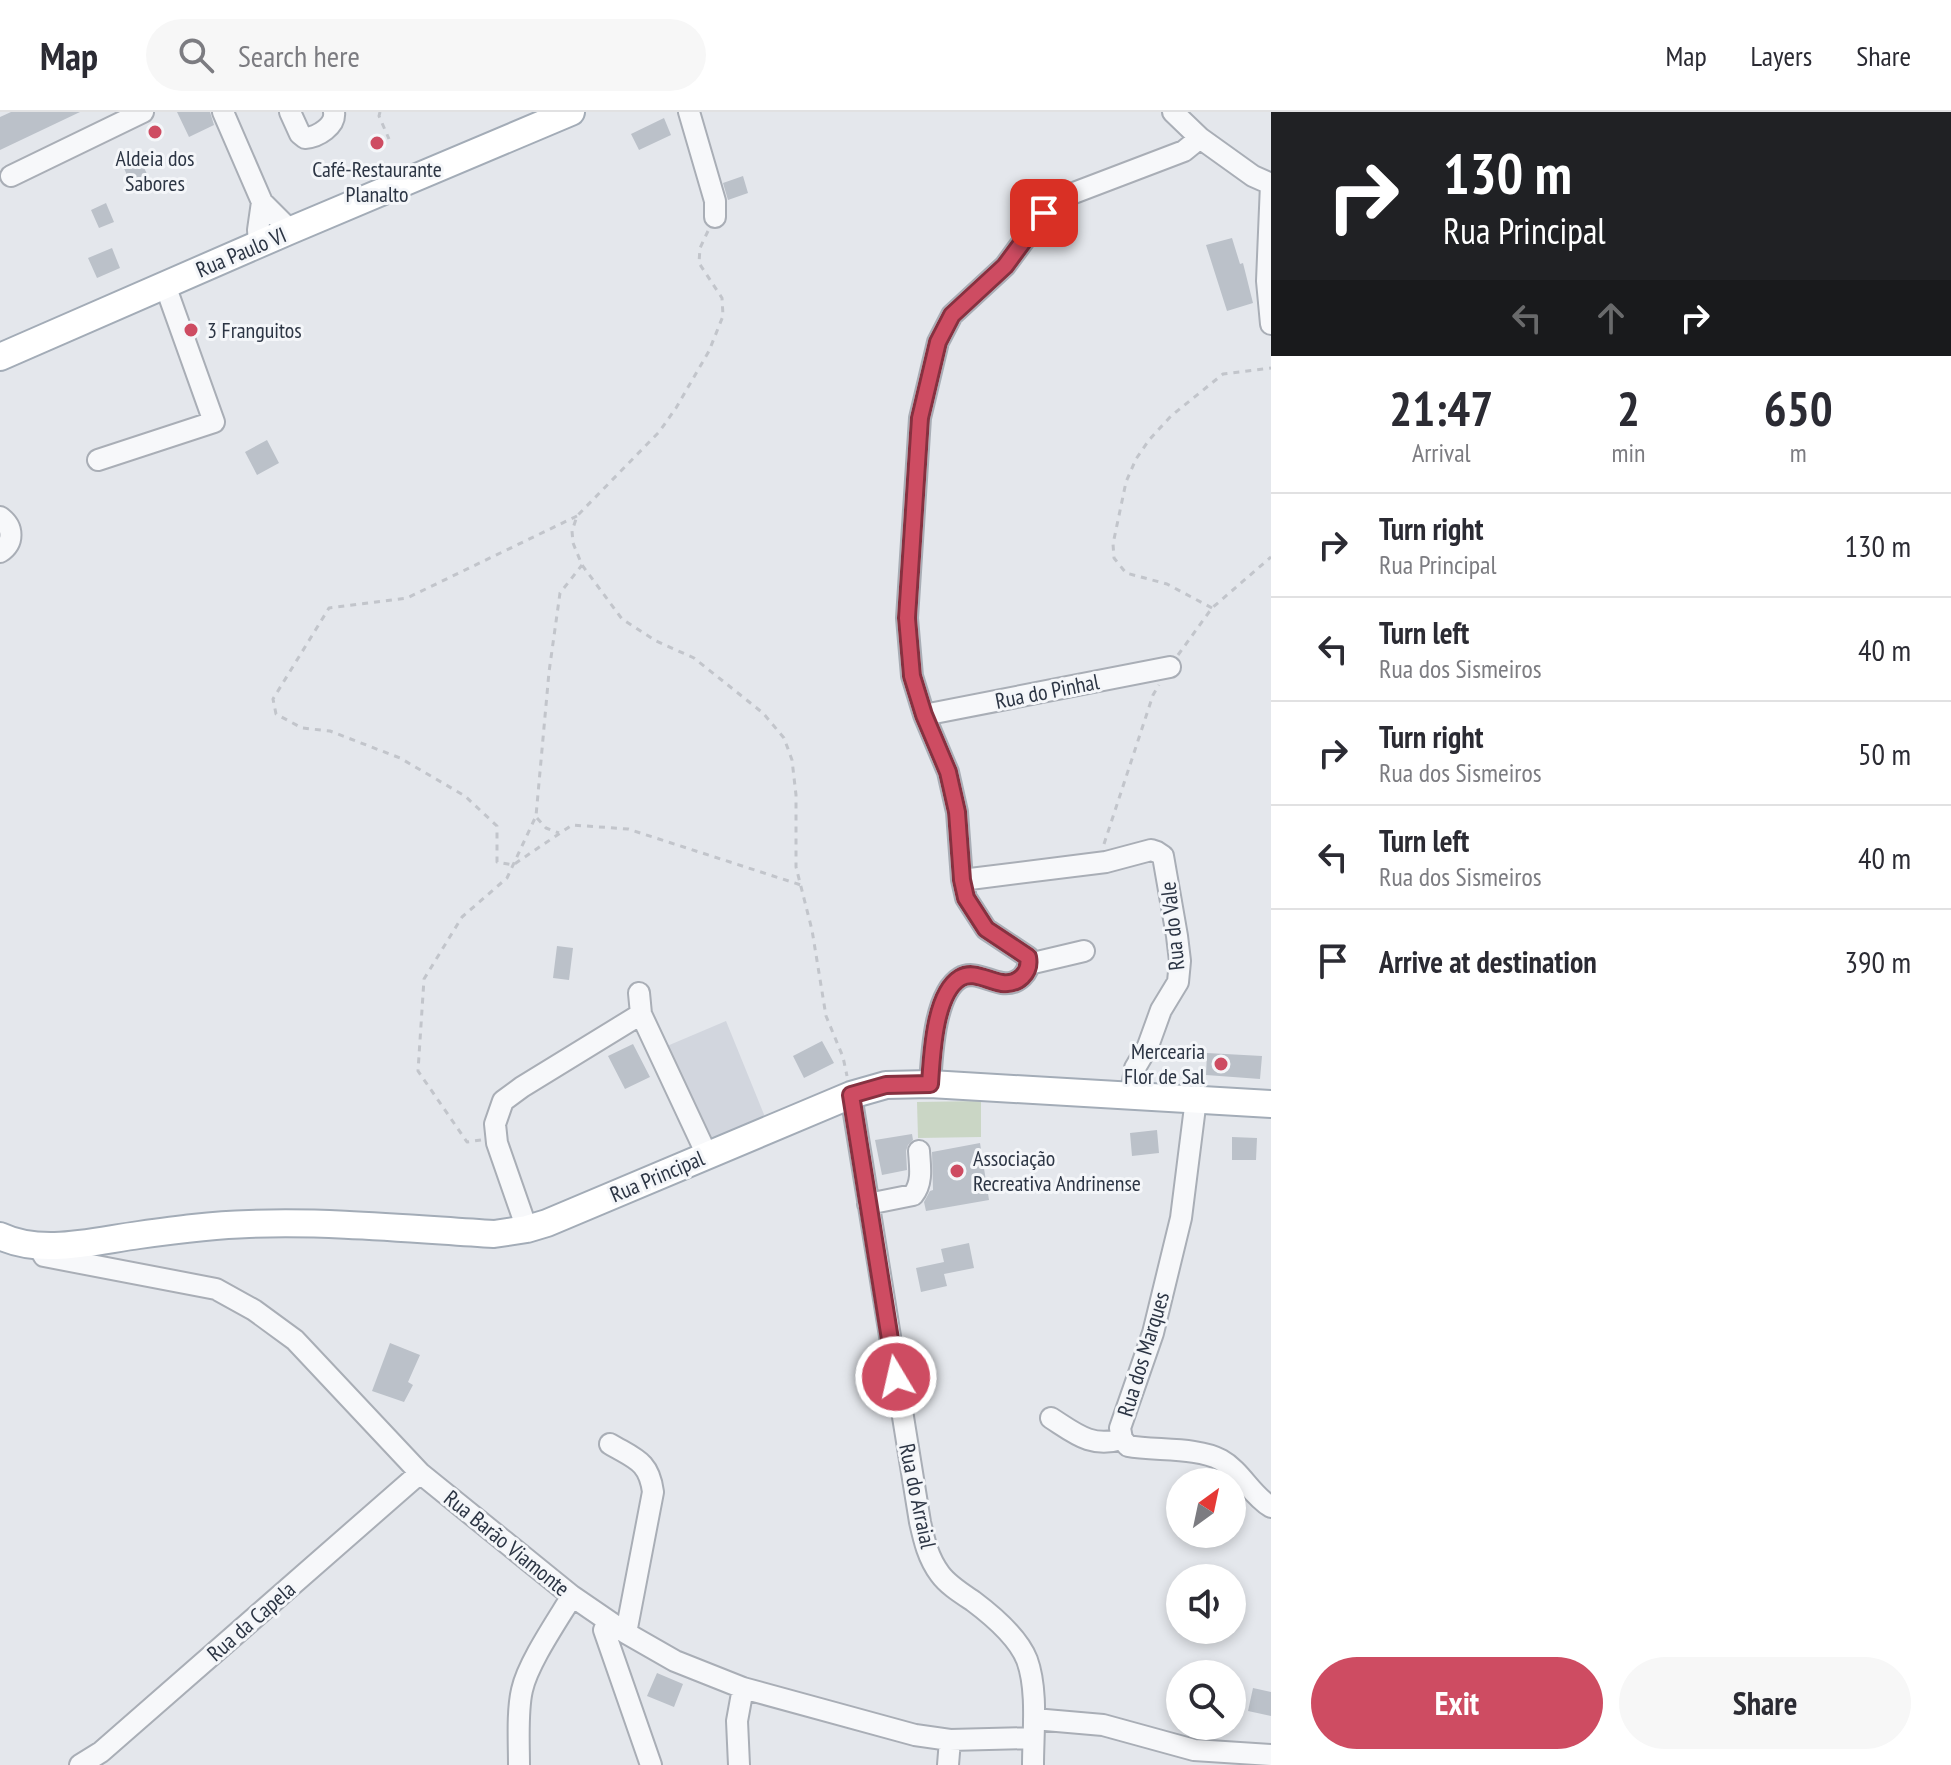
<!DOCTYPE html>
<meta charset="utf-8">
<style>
:root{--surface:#fff;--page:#f7f7f7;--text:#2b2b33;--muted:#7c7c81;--line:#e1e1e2;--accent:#ce4c62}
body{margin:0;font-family:"PT Sans Narrow",sans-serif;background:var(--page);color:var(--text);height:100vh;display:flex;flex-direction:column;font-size:30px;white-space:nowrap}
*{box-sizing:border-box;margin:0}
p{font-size:26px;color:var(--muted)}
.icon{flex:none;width:44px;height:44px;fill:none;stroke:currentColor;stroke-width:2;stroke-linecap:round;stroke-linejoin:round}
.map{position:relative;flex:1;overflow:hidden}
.sheet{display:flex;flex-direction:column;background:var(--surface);width:680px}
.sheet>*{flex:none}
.guide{background:#202124;color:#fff;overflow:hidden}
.needle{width:52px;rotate:33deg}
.tools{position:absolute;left:1166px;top:1356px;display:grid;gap:16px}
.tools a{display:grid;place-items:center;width:80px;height:80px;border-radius:50%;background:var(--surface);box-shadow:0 4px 12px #0003;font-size:40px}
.pin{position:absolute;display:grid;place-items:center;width:68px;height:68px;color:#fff;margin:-34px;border-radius:16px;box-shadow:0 4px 12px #0006}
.me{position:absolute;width:88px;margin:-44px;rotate:351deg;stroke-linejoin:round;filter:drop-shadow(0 0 6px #0008)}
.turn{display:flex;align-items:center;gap:28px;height:168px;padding:0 40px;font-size:36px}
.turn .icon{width:104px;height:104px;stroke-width:2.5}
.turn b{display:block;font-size:56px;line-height:68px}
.lanes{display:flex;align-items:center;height:76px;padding:0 40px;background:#0003;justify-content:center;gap:40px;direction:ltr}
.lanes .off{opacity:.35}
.eta{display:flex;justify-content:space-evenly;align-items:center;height:136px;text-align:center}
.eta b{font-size:48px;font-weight:700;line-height:56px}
.button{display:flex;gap:16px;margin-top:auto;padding:16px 40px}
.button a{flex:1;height:92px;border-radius:48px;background:var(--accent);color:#fff;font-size:32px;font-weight:700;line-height:92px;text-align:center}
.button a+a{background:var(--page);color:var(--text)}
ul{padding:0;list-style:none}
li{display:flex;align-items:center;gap:24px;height:104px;padding:0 40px;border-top:2px solid var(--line)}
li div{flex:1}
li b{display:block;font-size:30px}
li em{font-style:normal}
header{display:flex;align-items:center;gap:48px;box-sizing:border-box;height:112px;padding:0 40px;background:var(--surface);border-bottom:2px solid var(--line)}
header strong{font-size:38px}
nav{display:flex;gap:44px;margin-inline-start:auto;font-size:28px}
.search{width:560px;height:72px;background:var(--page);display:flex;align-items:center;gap:20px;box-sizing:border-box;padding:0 28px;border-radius:44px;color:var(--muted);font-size:30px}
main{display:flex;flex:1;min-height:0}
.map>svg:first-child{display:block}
</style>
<header>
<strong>Map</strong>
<div class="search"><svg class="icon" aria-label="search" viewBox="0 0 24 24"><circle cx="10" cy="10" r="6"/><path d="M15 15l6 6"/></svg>Search here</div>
<nav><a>Map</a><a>Layers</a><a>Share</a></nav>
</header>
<main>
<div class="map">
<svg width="1271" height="1653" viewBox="0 0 1271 1653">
<rect width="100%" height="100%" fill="#e4e7ec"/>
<!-- built -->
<path fill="#d2d6de" d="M 726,909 L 765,1005 L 704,1032 L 660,937 Z"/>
<!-- green -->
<path fill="#cad6c5" d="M 981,989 L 981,1025 L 918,1026 L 917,990 Z"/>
<!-- building -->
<path fill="#bbc1c9" d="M 11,0 L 80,0 L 0,38 L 0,5 Z
M 177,0 L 210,0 L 214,13 L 189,25 Z
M 664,6 L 671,23 L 639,38 L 631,22 Z
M 140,47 L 147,62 L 130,70 L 123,54 Z
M 743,64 L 748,81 L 728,88 L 723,71 Z
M 106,91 L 114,110 L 99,116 L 91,98 Z
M 1232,126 L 1240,152 L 1243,151 L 1253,191 L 1227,199 L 1206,133 Z
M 112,136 L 120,156 L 97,166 L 88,146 Z
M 267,328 L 279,351 L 257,363 L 245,340 Z
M 557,834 L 573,836 L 569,868 L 553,866 Z
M 822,929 L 834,951 L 804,966 L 793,944 Z
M 633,932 L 650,965 L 625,977 L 608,944 Z
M 1207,941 L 1262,944 L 1260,967 L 1206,963 Z
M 1157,1018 L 1159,1041 L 1132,1044 L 1130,1021 Z
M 912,1022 L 913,1028 L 908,1033 L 906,1039 L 907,1058 L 882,1063 L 875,1028 Z
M 1232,1025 L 1257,1026 L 1256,1048 L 1232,1048 Z
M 980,1031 L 989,1088 L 926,1099 L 924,1090 L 930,1079 L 933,1078 L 932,1040 Z
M 969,1131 L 974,1156 L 944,1162 L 947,1174 L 921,1180 L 916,1156 L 944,1150 L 941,1137 Z
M 390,1231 L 420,1243 L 408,1270 L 413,1273 L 404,1290 L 372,1279 Z
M 657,1561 L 683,1572 L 674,1595 L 647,1584 Z
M 1253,1576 L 1271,1580 L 1271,1604 L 1248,1599 Z"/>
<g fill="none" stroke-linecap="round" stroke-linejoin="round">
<!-- minor casing -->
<g stroke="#a9aeb6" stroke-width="24">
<path id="minor" d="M 223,0 L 262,90 L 283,111 L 289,119
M 290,0 L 300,22 L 305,26 C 318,25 336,14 334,0
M 689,0 L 715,89 L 715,105
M 1200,26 L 1253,64 L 1271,72
M 11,64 L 143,0
M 1271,72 L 1267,169 L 1271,212
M 259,132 L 258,118 L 262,90
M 98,348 L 214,310 L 165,173
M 0,405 C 14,415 14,431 0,440
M 924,603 L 1170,555
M 962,768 L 1106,750 L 1151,738 L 1157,740 L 1163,744 L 1177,824 L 1180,849 L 1178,870 L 1161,898 L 1148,934 L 1135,956 L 1131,983
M 1029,852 L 1084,839
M 639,881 L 641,902 L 707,1043
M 930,972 C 932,944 934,882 960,866 C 973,858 988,869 1002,871 C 1018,873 1031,861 1028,845 L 986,817 L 966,786 L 962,768 L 957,700 L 948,660 L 924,603 L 912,564 L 907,506 L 920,306 L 938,230 L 952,203 L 1005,154 L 1044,101 L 1058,87 L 1184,39 L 1200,26 L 1173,0
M 851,983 L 920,1410 C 924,1428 928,1446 940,1462 C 948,1473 961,1481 973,1489 C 993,1504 1018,1525 1027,1548 C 1038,1578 1033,1621 1033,1653
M 1196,987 L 1181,1106 L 1153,1221 L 1120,1316 L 1122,1327 L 1128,1334 C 1154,1339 1198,1335 1221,1348 C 1241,1359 1251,1383 1271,1395
M 868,1092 L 913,1083 C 923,1071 920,1054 919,1039
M 527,1117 L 497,1031 L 495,1012 L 503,989 L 522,975 L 641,902
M 38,1134 L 44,1144 L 216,1177 L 254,1198 L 295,1228 L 420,1361 L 572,1484 L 626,1521 L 675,1549 L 743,1576 L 915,1623 L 950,1628 L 1033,1626
M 1051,1306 C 1076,1322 1091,1336 1122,1327
M 610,1332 C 635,1347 649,1349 653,1380 L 626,1521
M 608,1509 L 604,1518 L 651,1653
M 1034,1607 L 1103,1613 L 1194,1638 L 1271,1643
M 80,1653 L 101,1640 L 420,1361
M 519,1653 C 519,1631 517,1599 522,1578 C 528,1551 557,1509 572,1484
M 739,1653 L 737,1609 L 743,1576
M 948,1653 L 950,1628"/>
</g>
<!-- major casing -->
<g stroke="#a3acb7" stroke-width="30">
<path id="major" d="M 0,245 L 289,119 L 571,0
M 0,1124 C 42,1144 94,1129 139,1123 C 175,1118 211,1113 249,1112 C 330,1109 412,1117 494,1122 L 527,1117 L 547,1111 L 851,983 L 886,973 L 930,972 L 1271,992"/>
</g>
<!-- path -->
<path stroke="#c2c5cb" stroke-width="3" stroke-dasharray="6 6" stroke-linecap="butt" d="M 380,0 L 379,4 L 389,27
M 708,119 L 700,136 L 699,151 L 722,186 L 723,204 L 709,239 L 676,296 L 659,320 L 577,404 L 572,419 L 573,431 L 582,453 L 622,507 L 656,529 L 694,546 L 763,601 L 784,626 L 792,648 L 796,683 L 796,755 L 812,818 L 826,904 L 843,945 L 847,964
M 577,404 L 407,486 L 329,496 L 273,587 L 276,602 L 302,616 L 330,619 L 400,646 L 465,684 L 497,714 L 497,750 L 513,753 L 572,713 L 628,717 L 801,773
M 1212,496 L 1167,472 L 1126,461 L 1114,446 L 1113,432 L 1126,370 L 1136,347 L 1149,328 L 1171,304 L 1223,262 L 1271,256
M 1178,543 L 1212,496 L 1271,445
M 537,706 L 546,716 L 559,721
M 1104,732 L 1153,583 L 1159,573
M 481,1028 L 467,1030 L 418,959 L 424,867 L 462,805 L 507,766 L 536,704 L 549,560 L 560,481 L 582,453"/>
<!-- minor -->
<use href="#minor" stroke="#f7f8fa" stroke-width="20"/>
<!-- major -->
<use href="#major" stroke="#fff" stroke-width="26"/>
</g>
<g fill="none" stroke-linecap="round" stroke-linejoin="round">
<!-- route casing -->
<g stroke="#863140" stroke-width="20">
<path id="route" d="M 896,1265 L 851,983 L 886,973 L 930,972 C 932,944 934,882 960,866 C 973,858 988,869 1002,871 C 1018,873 1031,861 1028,845 L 986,817 L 966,786 L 962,768 L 957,700 L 948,660 L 924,603 L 912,564 L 907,506 L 920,306 L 938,230 L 952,203 L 1005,154 L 1044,101"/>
</g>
<!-- route -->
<use href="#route" stroke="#ce4c62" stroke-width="14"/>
</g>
<!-- markers -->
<g fill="#ce4c62" stroke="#f4f6f9" stroke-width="3">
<circle cx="155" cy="20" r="8"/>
<circle cx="377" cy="31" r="8"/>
<circle cx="191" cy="218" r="8"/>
<circle cx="1221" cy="952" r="8"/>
<circle cx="957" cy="1059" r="8"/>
</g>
<g text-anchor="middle" stroke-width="6" stroke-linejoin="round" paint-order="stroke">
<!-- poi labels -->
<g font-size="22" fill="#2c3544" stroke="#f4f6f9">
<text x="155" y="54">Aldeia dos<tspan x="155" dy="25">Sabores</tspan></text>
<text x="377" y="65">Café-Restaurante<tspan x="377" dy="25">Planalto</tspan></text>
<text x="207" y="226" text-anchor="start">3 Franguitos</text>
<text x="1205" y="947" text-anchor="end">Mercearia<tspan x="1205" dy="25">Flor de Sal</tspan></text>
<text x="973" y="1054" text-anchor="start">Associação<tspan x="973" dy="25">Recreativa Andrinense</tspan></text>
</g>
<!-- street labels -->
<g font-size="22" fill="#2c3544" stroke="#f4f6f9">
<text transform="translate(241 140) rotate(-23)" y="8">Rua Paulo VI</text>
<text transform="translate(1047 579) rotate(-11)" y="8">Rua do Pinhal</text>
<text transform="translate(1172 814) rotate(-96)" y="8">Rua do Vale</text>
<text transform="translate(657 1064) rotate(-23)" y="8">Rua Principal</text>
<text transform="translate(1143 1242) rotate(-73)" y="8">Rua dos Marques</text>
<text transform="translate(918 1384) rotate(78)" y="8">Rua do Arraial</text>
<text transform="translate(507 1431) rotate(39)" y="8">Rua Barão Viamonte</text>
<text transform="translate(251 1509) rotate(-41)" y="8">Rua da Capela</text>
</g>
</g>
</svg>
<div class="tools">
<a><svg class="needle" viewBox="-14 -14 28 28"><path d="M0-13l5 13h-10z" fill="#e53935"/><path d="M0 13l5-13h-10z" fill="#7c7c81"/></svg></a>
<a><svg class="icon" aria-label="sound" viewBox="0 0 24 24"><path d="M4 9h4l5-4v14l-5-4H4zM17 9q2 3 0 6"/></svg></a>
<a><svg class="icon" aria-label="search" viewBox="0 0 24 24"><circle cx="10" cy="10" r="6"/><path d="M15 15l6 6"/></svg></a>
</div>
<div class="pin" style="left:1044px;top:101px;background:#d93025"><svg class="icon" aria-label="arrive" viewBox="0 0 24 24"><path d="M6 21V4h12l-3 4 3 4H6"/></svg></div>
<svg class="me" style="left:896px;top:1265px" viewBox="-20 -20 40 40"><circle r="17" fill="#ce4c62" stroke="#fff" stroke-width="3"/><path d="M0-11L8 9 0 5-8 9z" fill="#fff"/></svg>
</div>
<section class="sheet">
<div class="guide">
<div class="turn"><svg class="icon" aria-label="right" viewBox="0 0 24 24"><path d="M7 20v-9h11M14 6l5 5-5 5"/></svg><div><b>130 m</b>Rua Principal</div></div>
<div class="lanes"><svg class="icon off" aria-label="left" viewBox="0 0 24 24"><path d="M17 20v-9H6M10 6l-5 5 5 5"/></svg><svg class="icon off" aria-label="ahead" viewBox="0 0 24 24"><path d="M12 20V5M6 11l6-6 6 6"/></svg><svg class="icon" aria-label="right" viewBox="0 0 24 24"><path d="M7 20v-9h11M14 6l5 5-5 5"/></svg></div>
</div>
<div class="eta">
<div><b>21:47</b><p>Arrival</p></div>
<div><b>2</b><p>min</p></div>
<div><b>650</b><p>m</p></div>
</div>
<ul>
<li><svg class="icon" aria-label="right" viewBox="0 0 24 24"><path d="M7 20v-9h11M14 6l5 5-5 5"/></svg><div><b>Turn right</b><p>Rua Principal</p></div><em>130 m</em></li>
<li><svg class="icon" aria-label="left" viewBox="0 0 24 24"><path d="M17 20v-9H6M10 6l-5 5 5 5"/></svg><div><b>Turn left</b><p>Rua dos Sismeiros</p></div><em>40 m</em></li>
<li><svg class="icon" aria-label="right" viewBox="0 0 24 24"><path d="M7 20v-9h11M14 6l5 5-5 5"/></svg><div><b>Turn right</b><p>Rua dos Sismeiros</p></div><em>50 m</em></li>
<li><svg class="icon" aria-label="left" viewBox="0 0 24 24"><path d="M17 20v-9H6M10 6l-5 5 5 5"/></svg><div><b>Turn left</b><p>Rua dos Sismeiros</p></div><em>40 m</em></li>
<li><svg class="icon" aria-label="arrive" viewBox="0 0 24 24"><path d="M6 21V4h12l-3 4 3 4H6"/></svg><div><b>Arrive at destination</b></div><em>390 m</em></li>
</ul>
<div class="button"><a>Exit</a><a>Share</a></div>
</section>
</main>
